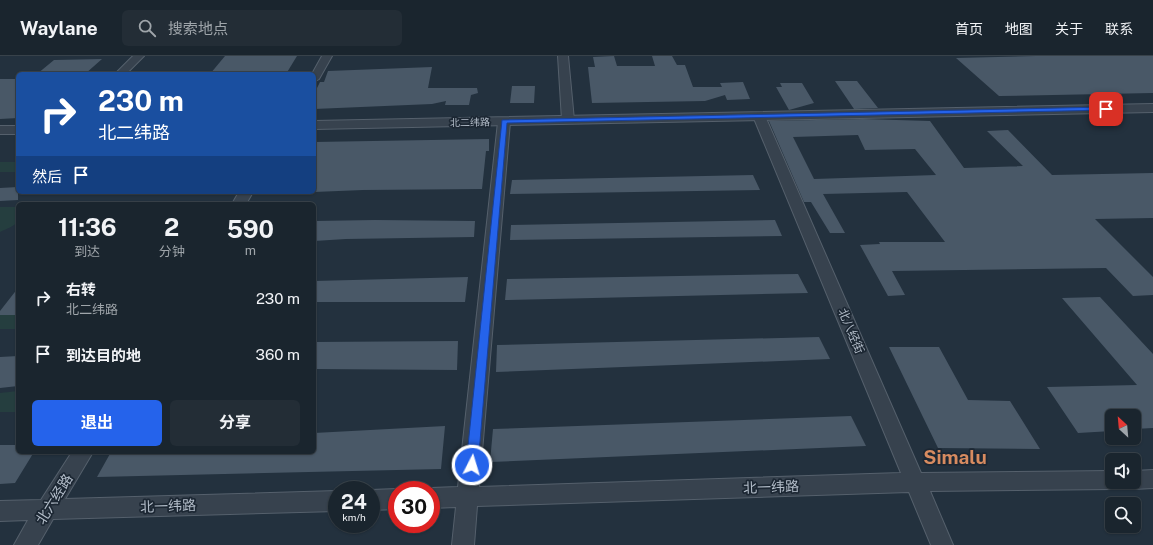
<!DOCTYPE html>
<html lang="zh">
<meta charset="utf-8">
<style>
:root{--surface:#1a252e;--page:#232d36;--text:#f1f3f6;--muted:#9fa5aa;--line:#38424a;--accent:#2563eb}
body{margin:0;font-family:"Public Sans","Noto Sans SC",sans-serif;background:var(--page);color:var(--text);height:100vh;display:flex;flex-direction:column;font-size:15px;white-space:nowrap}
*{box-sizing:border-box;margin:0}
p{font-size:13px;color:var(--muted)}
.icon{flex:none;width:22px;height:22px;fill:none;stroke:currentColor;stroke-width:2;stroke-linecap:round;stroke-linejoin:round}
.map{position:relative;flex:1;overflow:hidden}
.drawer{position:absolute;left:16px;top:146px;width:300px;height:252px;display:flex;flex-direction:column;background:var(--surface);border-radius:6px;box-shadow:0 1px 3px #0004,0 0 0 1px var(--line)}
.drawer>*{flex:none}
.guide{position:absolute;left:16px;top:16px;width:300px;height:122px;border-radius:6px;box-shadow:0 1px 3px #0004,0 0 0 1px var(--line);background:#1a4fa0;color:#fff;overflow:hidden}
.needle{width:26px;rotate:334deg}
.fabs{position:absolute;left:1105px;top:353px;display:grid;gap:8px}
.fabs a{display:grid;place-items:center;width:36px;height:36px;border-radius:6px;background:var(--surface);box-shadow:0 1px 3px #0004,0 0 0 1px var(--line);font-size:20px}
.speed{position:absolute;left:328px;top:425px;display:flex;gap:8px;font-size:20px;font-weight:700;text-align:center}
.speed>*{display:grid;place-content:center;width:52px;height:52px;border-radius:50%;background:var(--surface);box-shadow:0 1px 3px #0004,0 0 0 1px var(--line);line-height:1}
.speed small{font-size:10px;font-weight:400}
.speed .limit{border:6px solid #d22;background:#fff;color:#111}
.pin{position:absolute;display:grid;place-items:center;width:34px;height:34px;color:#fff;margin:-17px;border-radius:8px;box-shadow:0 2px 6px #0006}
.me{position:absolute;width:44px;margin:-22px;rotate:5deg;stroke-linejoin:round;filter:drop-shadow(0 0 3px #0008)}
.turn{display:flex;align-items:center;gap:14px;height:84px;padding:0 16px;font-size:18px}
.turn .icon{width:52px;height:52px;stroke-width:2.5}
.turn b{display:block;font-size:28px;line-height:34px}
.then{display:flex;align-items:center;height:38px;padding:0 16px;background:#0003;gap:8px;font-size:15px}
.eta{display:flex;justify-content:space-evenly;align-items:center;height:68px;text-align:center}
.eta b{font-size:24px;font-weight:700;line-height:28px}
.action{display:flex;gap:8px;margin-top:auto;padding:8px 16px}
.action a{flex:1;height:46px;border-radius:6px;background:var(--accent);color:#fff;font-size:16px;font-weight:700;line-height:46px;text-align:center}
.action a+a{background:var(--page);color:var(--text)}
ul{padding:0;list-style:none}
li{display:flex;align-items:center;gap:12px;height:56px;padding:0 16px}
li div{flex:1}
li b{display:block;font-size:15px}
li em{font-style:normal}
header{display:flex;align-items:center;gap:24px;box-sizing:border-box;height:56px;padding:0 20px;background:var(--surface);border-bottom:1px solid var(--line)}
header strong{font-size:19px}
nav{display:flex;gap:22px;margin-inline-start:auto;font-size:14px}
.search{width:280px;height:36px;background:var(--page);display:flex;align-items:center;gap:10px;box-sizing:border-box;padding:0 14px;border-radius:6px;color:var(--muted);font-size:15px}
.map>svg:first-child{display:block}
</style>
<header>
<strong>Waylane</strong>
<div class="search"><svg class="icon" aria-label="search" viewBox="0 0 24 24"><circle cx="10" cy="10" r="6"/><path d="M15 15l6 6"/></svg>搜索地点</div>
<nav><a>首页</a><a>地图</a><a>关于</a><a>联系</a></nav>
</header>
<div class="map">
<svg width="1153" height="489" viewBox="0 0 1153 489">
<rect width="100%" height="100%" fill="#23313e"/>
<!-- green -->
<path fill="#253e3f" d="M 0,106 L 18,106 L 18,116 L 0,116 Z
M 0,151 L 18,151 C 18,170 17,168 0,176 Z
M 0,259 L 18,259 L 18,273 L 0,273 Z
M 18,335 L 17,356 L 0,356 L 0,337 Z"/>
<!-- building -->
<path fill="#495867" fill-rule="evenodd" d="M 225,0 L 297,0 L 286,18 L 210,18 Z
M 614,0 L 617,10 L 655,10 L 652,0 L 672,0 L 677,9 L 685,9 L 693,31 L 722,31 L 720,27 L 743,26 L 750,43 L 727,44 L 725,39 L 705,45 L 592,47 L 588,11 L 595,11 L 593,1 Z
M 1036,0 L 1153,0 L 1153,37 L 999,40 L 956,2 Z
M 102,3 L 85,18 L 37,18 L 54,4 Z
M 432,11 L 428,32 L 477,32 L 478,37 L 471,39 L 469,49 L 445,49 L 446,45 L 432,48 L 314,53 L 314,38 L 320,26 L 324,26 L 328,15 Z
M 0,23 L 18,23 L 18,62 L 0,63 Z
M 835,25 L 857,25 L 878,52 L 854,53 Z
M 780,27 L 802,27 L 814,47 L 789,54 L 776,31 L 782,31 Z
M 512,30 L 535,30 L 534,47 L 510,47 Z
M 863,63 L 930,65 L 964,112 L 1023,110 L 987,75 L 1008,74 L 1052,119 L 1153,117 L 1153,162 L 1095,163 L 1153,221 L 1153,239 L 1133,240 L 1106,212 L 892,215 L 905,239 L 888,240 L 860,189 L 880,188 L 879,186 L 945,186 L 907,136 L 823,138 L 845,177 L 830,177 L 811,146 L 804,146 L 769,65 ZM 858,79 L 865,94 L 915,93 L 936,119 L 814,123 L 793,81 Z
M 489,83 L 489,95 L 486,95 L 482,133 L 363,134 L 314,136 L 314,86 Z
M 753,119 L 760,134 L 510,138 L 512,124 Z
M 18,131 L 18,144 L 0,145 L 0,132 Z
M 375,164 L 475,165 L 474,181 L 346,183 L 314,185 L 314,165 Z
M 775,164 L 782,180 L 510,184 L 511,169 Z
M 798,218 L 808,237 L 505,244 L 507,223 Z
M 468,221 L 465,246 L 314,246 L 314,225 Z
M 18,232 L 18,259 L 0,259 L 0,255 Z
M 1100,241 L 1153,298 L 1153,372 L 1134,373 L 1134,360 L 1112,360 L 1112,375 L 1078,377 L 1047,331 L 1137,329 L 1062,242 Z
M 819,281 L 830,303 L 496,316 L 497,289 Z
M 458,285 L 457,314 L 314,313 L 314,286 Z
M 889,291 L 939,291 L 968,344 L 1010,345 L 1040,393 L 938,392 Z
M 18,300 L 18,330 L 0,332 L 0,301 Z
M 851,360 L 866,390 L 490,406 L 493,373 Z
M 445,370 L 441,413 L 97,421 L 111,396 L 314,396 L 314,377 Z
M 0,389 L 18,389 L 18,396 L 34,396 L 15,427 L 0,428 Z"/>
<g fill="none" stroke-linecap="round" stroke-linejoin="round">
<!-- minor casing -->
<g stroke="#55606c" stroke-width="2">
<path id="minor" d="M 133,0 L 144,0 L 126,18 L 115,18 Z
M 322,0 L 332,0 L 319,23 L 314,26 L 314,18 L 312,18 Z
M 558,0 L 568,0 L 574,64 L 572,66 L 564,66 L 562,64 Z
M 759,57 L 765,60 L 921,417 L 1112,415 L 1112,426 L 1121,426 L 1119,431 L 1112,433 L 930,435 L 953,489 L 931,489 L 909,436 L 477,450 L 474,489 L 452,489 L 456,451 L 431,452 L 431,434 L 427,434 L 431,432 L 458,431 L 498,66 L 500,64 L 508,64 L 510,66 L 479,431 L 901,417 L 753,60 Z
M 239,136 L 253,136 L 246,148 L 232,148 Z
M 72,396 L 93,396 L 65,443 L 337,435 L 337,455 L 53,463 L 38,489 L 14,489 L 28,464 L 0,465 L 0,445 L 41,444 Z
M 1153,414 L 1153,432 L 1134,433 L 1127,431 L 1125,426 L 1134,426 L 1134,415 Z
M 397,433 L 399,434 L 397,434 L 397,453 L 371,454 L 371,434 Z"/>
</g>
<!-- tertiary casing -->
<g stroke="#55606c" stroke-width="2">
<path id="tertiary" d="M 1153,48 L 1153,56 L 314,73 L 314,65 Z
M 0,70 L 18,70 L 18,78 L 0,78 Z"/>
</g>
<!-- minor -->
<use href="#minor" fill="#37424e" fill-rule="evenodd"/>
<!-- tertiary -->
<use href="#tertiary" fill="#37424e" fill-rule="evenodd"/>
</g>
<!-- route -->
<path fill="#2563eb" stroke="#184099" d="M 1106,51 L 1108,52 L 1108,54 L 507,67 L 478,409 L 476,413 L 472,414 L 468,413 L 466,409 L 502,64 Z"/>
<g text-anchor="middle" stroke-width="3.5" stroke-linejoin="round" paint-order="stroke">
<!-- far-street labels -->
<g font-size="10" fill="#b3bdc9" stroke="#1c2733">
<text transform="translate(470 66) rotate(-1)" y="4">北二纬路</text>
</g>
<!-- street labels -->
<g font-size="12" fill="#b3bdc9" stroke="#1c2733">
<text transform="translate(851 275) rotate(67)" y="4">北八经街</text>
</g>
<!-- near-street labels -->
<g font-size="14" fill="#b3bdc9" stroke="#1c2733">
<text transform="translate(771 431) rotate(-2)" y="5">北一纬路</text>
<text transform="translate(54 443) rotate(-58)" y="5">北六经路</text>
<text transform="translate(168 450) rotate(-2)" y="5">北一纬路</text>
</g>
<!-- near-district labels -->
<g font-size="19" font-weight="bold" fill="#d78b60" stroke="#1c2733">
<text x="955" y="408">Simalu</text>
</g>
</g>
</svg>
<div class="fabs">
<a><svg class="needle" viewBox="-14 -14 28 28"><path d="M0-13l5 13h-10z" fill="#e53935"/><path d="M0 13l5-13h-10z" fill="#9fa5aa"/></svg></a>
<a><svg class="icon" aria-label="sound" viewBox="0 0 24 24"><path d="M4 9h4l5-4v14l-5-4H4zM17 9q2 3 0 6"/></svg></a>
<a><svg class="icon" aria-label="search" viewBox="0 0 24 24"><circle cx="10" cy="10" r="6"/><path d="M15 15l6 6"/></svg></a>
</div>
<div class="speed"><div>24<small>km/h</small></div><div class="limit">30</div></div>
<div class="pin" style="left:1106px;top:53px;background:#d93025"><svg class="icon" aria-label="arrive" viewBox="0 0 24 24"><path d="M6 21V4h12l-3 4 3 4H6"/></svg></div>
<svg class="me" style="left:472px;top:409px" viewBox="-20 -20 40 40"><circle r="17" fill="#2563eb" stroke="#fff" stroke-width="3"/><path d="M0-11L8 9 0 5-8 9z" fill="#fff"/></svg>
<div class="guide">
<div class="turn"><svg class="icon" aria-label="right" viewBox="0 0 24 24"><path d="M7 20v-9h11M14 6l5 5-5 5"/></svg><div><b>230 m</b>北二纬路</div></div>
<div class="then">然后<svg class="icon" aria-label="arrive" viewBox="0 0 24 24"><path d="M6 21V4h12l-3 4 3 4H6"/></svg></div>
</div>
<section class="drawer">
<div class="eta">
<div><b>11:36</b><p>到达</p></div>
<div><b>2</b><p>分钟</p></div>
<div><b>590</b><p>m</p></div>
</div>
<ul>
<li><svg class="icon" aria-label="right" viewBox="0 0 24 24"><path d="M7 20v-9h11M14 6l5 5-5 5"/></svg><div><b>右转</b><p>北二纬路</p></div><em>230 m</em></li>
<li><svg class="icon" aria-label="arrive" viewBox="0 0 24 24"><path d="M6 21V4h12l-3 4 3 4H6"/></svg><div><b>到达目的地</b></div><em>360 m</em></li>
</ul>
<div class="action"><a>退出</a><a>分享</a></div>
</section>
</div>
